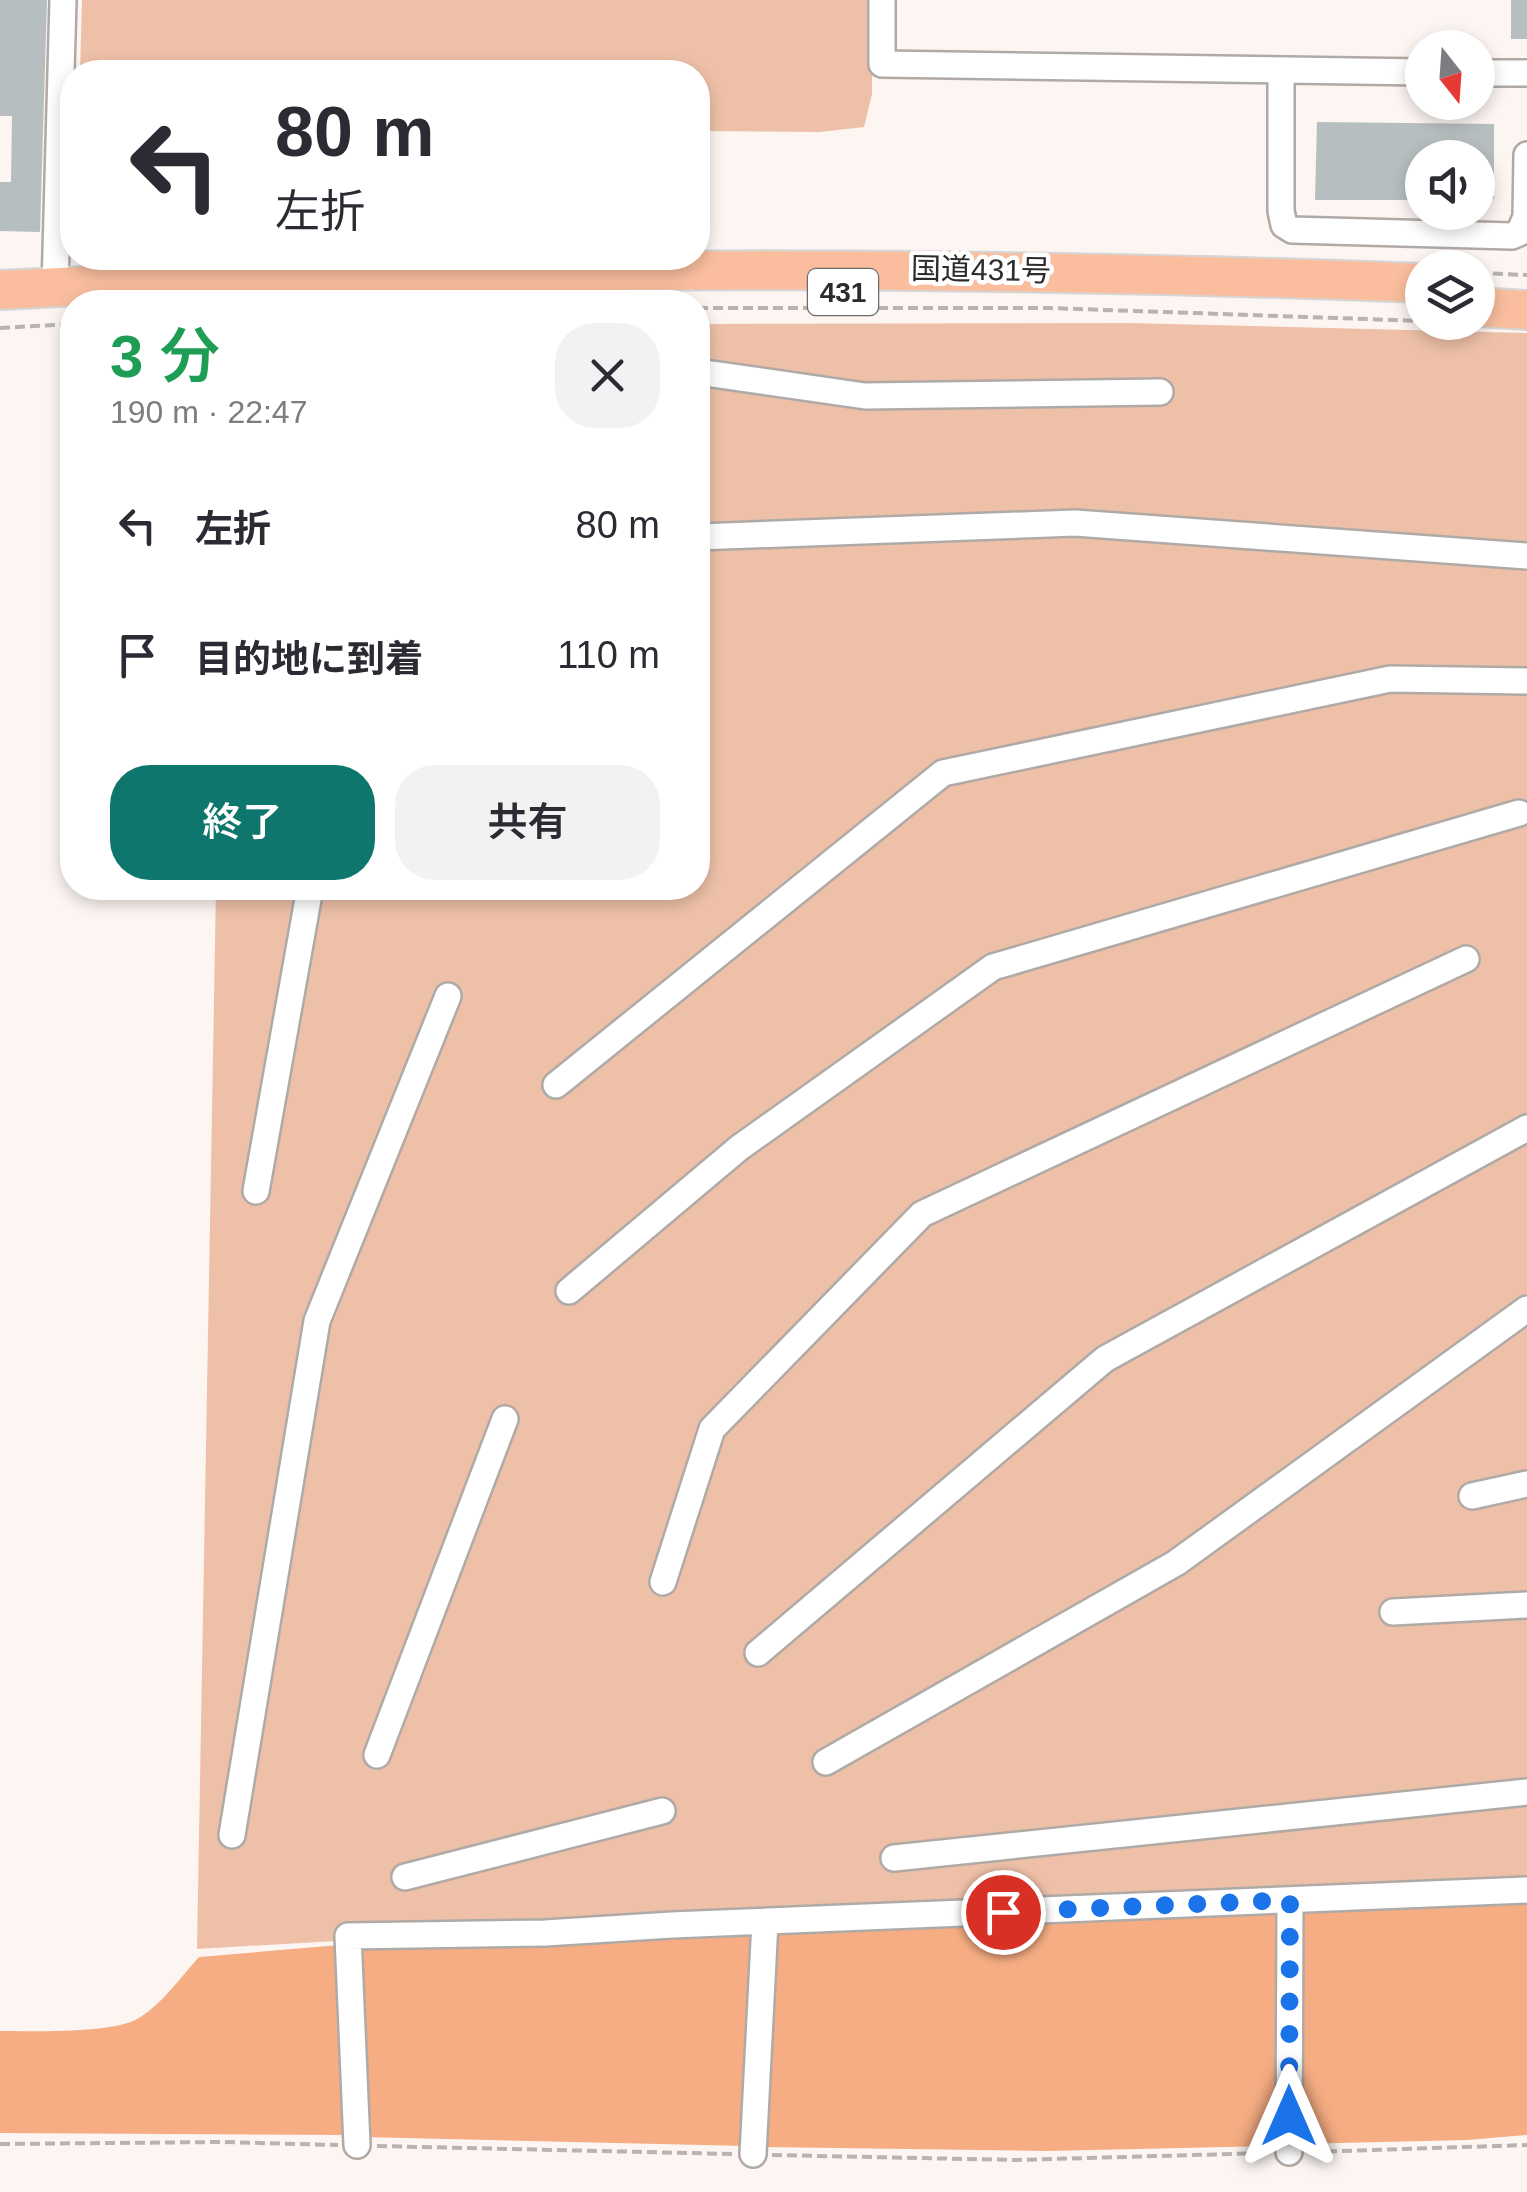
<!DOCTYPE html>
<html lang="ja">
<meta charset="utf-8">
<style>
:root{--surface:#fff;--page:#f2f2f3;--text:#2b2b33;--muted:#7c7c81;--accent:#0f766e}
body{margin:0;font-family:Helvetica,"Noto Sans JP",sans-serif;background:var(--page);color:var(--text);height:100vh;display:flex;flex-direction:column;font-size:38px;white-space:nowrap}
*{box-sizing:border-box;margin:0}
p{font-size:32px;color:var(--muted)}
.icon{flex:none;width:55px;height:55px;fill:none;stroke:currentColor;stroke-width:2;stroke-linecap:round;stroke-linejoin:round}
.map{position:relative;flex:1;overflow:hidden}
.panel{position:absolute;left:60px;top:290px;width:650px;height:610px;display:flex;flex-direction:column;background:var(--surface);border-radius:40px;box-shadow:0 5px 15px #0003}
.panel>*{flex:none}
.banner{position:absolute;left:60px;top:60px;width:650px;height:210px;border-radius:40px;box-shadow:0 5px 15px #0003;background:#fff;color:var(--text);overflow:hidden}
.needle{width:65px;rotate:163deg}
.tools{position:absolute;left:1405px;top:30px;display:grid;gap:20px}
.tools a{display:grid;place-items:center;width:90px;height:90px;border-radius:50%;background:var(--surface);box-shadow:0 5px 15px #0003;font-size:50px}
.pin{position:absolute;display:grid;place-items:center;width:85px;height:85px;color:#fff;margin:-42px;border:5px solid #fff;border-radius:50%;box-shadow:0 2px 10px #0007}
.me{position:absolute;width:110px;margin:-55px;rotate:0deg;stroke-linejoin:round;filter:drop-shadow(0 0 8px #0008)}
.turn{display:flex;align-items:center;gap:35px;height:210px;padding:0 50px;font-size:45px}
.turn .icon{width:130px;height:130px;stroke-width:2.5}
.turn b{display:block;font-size:70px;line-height:85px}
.round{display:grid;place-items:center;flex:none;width:105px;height:105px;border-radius:40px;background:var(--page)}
.overview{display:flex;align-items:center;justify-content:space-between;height:170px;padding:0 50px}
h1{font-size:60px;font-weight:600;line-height:75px;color:#1e9e55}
.cta{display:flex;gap:20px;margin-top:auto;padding:20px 50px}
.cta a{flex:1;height:115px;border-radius:40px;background:var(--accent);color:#fff;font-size:40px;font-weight:600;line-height:115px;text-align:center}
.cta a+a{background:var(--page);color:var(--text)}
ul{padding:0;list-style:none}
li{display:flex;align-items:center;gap:30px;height:130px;padding:0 50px}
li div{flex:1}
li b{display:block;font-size:38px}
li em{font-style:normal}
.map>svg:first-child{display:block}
</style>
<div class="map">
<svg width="1527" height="2192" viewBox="0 0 1527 2192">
<rect width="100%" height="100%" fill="#fcf5f2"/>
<!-- green -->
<path fill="#eec0a8" d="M 82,0 L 872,0 L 872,94 L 864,127 L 820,132 L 698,131 L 698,72 L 80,72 Z
M 1129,323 L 1527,333 L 1527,1882 L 992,1903 L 197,1949 L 216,888 L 698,888 L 698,324 Z"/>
<!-- forest -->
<path fill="#f6ad83" d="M 1527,1897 L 1527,2135 L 1467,2140 L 1295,2144 L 1302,1908 Z
M 1282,1908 L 1278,2141 L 1275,2146 L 1045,2151 L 759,2147 L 769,1932 Z
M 753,1930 L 745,2146 L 362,2137 L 357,1943 Z
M 340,1945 L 348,2135 L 0,2133 L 0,2031 C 31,2031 114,2034 139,2018 C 163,2003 180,1978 199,1957 Z"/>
<!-- building -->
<path fill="#b7bec0" d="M 0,0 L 47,0 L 40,232 L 0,231 L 0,182 L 11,182 L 12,116 L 0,116 Z
M 1511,0 L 1527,0 L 1527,39 L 1511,39 Z
M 1317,122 L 1494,124 L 1494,199 L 1478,201 L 1478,158 L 1422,158 L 1422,200 L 1315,200 Z"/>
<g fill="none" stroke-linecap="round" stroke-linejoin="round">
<!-- minor casing -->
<g stroke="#b0aaa7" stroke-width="30">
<path id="minor" d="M 882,0 L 882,64 L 1422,72
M 1281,70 L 1281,211 L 1284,225 L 1292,230 L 1512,236 L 1519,233 L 1526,217 L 1527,155
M 1478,73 L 1527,73
M 55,287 L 63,0
M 698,372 L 865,396 L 1160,392
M 698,537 L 1075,523 L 1527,556
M 556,1085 L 943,773 L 1390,679 L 1527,681
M 256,1191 L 310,888
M 569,1291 L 739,1148 L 993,967 L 1519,813
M 1472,1496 L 1527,1484
M 663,1582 L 712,1429 L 922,1214 L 1466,959
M 1393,1612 L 1527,1605
M 758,1653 L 1105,1359 L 1527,1128
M 377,1755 L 505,1419
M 826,1762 L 1176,1563 L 1527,1309
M 232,1835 L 317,1321 L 448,996
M 894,1858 L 1527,1792
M 405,1877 L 662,1811
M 357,2145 L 348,1936 L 545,1933 L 672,1925 L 1527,1890
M 1289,2152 L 1290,1901
M 753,2154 L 765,1922"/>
</g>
<!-- highway casing -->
<g stroke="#d5d5d4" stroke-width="42">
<path id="highway" d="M 0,290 C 474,265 948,265 1422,283
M 1478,307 L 1527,310"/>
</g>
<!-- path -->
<path stroke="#b8b3b0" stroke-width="4" stroke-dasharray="10 5" stroke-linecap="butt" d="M 1478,273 L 1527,275
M 698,308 L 1049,308 L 1422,321
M 0,328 L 72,324
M 0,2144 L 221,2142 L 338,2145
M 377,2146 L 733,2154
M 1312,2152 L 1527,2145
M 772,2155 L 1016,2160 L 1267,2153"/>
<!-- minor -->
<use href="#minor" stroke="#fff" stroke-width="25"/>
<!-- highway -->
<use href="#highway" stroke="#fabe9e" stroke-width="38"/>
</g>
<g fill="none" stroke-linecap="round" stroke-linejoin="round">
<!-- route -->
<path stroke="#1a73e8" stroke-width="18" stroke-dasharray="0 32.4" d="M 1003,1912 L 1290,1900 L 1289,2116"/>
</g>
<g text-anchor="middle" stroke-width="9" stroke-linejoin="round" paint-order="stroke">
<!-- shield labels -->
<rect fill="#fff" stroke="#6d6b6a" stroke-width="2.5" x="808" y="269" width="70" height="46" rx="8"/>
<g font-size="28" font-weight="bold" fill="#2e2c2a">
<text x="843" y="302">431</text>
</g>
<!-- street labels -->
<g font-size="30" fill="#2e2c2a" stroke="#fff">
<text transform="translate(981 270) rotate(1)" y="10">国道431号</text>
</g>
</g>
</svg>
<div class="tools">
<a><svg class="needle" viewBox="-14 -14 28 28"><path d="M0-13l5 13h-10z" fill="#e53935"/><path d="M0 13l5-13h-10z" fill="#7c7c81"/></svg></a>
<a><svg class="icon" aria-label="sound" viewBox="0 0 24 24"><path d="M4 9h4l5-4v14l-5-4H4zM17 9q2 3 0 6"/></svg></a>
<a><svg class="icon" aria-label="layers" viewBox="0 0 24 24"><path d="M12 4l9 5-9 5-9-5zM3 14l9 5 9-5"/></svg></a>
</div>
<div class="pin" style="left:1003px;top:1912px;background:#d93025"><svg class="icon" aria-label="arrive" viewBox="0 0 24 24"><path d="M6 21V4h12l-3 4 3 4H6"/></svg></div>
<svg class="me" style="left:1289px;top:2116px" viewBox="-20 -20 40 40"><path d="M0-17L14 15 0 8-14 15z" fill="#1a73e8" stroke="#fff" stroke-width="4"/></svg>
<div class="banner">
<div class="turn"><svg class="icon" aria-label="left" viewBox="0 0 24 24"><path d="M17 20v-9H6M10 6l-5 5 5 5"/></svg><div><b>80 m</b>左折</div></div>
</div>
<section class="panel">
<div class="overview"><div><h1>3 分</h1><p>190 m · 22:47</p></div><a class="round"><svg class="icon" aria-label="close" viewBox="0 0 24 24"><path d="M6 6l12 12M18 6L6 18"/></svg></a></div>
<ul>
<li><svg class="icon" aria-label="left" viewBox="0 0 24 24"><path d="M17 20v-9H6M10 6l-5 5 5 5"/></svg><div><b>左折</b></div><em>80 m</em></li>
<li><svg class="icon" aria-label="arrive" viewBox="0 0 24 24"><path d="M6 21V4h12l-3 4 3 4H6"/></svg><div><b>目的地に到着</b></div><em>110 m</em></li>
</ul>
<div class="cta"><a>終了</a><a>共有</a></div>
</section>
</div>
